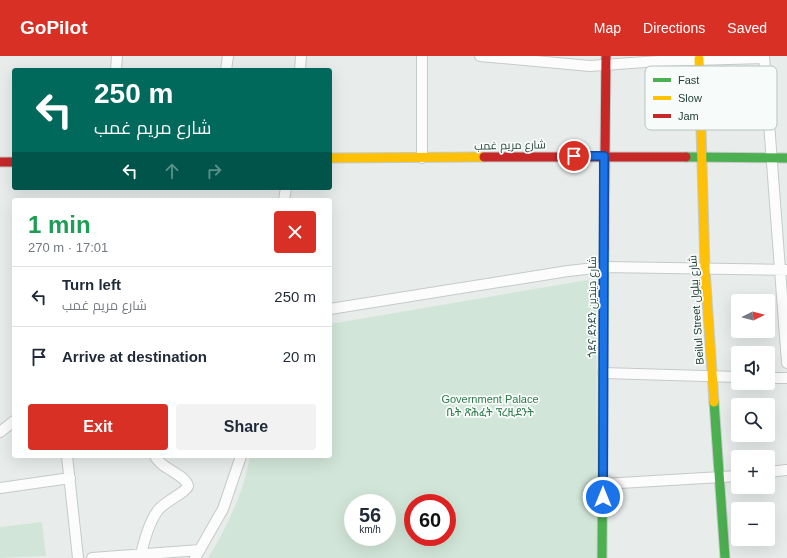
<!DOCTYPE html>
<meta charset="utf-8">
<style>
:root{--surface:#fff;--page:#f2f2f3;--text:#1f2937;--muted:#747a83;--line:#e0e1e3;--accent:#d93025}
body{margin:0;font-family:Helvetica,Cairo,"Noto Sans Ethiopic",sans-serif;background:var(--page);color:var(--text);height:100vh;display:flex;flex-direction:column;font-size:15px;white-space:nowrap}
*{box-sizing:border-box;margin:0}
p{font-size:13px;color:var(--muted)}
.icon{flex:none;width:22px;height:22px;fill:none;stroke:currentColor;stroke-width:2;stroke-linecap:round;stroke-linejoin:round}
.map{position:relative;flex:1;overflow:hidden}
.details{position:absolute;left:12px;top:142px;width:320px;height:260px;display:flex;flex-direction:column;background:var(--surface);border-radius:4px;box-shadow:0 4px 16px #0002}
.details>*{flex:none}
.guide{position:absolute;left:12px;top:12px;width:320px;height:122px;border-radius:4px;box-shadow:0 4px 16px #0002;background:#00695c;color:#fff;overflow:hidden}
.needle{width:26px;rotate:84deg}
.fabs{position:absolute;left:731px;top:238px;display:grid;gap:8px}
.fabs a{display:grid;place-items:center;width:44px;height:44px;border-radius:4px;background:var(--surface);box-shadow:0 4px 16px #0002;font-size:20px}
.speed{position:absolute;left:344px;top:438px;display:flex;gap:8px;font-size:20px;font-weight:700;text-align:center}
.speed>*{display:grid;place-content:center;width:52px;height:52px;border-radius:50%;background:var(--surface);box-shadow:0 4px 16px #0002;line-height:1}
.speed small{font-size:10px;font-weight:400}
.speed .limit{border:6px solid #d22;background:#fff;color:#111}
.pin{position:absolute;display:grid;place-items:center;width:34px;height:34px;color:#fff;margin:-17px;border:2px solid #fff;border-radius:50%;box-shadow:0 1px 4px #0007}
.me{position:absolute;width:44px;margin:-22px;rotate:0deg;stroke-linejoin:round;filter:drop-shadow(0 0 3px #0008)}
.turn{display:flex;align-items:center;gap:14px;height:84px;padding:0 16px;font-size:18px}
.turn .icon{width:52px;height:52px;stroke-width:2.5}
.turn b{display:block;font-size:28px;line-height:34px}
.lanes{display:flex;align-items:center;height:38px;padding:0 16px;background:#0003;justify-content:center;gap:20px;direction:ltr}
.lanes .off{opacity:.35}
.round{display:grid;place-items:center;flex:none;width:42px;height:42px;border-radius:4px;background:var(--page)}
.headline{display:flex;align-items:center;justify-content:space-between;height:68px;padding:0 16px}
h1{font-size:24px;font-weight:700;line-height:30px;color:#1e9e55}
.primary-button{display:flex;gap:8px;margin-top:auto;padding:8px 16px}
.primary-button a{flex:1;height:46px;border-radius:4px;background:var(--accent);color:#fff;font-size:16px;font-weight:700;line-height:46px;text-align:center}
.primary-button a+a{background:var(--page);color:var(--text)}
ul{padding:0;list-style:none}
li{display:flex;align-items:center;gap:12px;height:60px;padding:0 16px;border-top:1px solid var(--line)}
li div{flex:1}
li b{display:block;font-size:15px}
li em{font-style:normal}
header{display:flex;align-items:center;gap:24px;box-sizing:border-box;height:56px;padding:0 20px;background:var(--accent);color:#fff}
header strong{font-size:19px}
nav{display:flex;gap:22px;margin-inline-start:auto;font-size:14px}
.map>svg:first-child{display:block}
</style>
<header>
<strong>GoPilot</strong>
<nav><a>Map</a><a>Directions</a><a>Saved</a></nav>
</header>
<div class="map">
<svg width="787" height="502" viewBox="0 0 787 502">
<rect width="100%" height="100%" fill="#e8edeb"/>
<!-- green -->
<path fill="#d1e6d8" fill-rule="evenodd" d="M 587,224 L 596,229 L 597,502 L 208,502 C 227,471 244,436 250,400 L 330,400 L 330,268 ZM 353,447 L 387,447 L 387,481 L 353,481 ZM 413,447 L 447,447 L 447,481 L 413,481 Z
M 42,466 L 46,500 L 0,502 L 0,471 Z"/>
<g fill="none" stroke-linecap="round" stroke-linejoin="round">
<!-- street casing -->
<g stroke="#c5cac8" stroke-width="12">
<path id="street" d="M 480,0 L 590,10 L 659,5 L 764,2
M 764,0 L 787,307
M 116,14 L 117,0
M 226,14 L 228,0
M 300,14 L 301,0
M 422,102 L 422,0
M 284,144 L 286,132
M 330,253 L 568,215 L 604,211 L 787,214
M 603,317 L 738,321
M 768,322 L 787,322
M 0,376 L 14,365
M 67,400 L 78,502
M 768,416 L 787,414
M 603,428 L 738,420
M 0,432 L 70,422
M 92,502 L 200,494
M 140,502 C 144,486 149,465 159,453 C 166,445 186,436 188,430 C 185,418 161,413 155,400
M 195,502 L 223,453 L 241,400"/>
</g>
<!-- fast casing -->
<g stroke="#c3cbc8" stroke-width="11">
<path id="fast" d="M 686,101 L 787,102
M 714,346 L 725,502
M 602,502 L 604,193"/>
</g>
<!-- slow casing -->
<g stroke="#c3cbc8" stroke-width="11">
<path id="slow" d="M 699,3 L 705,213 L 714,346
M 330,102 L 484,101"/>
</g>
<!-- jam casing -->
<g stroke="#c3cbc8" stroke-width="11">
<path id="jam" d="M 484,101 L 686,101
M 0,106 L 14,106
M 604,193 L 606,0"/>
</g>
<!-- street -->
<use href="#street" stroke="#fcfcfc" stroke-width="10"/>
<!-- fast -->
<use href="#fast" stroke="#4caf50" stroke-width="9"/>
<!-- slow -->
<use href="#slow" stroke="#ffc107" stroke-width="9"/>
<!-- jam -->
<use href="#jam" stroke="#c62828" stroke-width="9"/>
</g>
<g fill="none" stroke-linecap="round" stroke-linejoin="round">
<!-- route casing -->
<g stroke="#114b97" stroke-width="10">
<path id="route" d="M 574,100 L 604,100 L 603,441"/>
</g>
<!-- route -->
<use href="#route" stroke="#1a73e8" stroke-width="7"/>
</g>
<g text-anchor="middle" stroke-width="3.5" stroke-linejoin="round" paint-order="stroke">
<!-- street labels -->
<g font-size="11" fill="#24423a" stroke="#f7fbf9">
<text transform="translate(510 89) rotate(-1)" y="4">شارع مريم غمب</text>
<text transform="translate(592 251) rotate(-90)" y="4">ጎደና ደንደን شارع ديندين</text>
<text transform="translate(696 254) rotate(-94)" y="4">Beilul Street شارع بيلول</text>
</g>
<!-- park labels -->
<g font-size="11" fill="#2d7a4b" stroke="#f7fbf9">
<text x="490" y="347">Government Palace<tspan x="490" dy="13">ቤት ጽሕፈት ፕረዚደንት</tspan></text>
</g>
</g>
<!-- legend -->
<rect x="645" y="10" width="132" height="64" rx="6" fill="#f7fbf9" stroke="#b8c4c0" stroke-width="1"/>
<rect x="653" y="22" width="18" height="4" fill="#4caf50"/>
<rect x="653" y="40" width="18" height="4" fill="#ffc107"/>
<rect x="653" y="58" width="18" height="4" fill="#c62828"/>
<g font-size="11" fill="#24423a">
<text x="678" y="28">Fast</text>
<text x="678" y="46">Slow</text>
<text x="678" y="64">Jam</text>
</g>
</svg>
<div class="fabs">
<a><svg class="needle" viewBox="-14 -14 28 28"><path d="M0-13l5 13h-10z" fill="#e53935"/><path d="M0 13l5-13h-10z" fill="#747a83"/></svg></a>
<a><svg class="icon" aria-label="sound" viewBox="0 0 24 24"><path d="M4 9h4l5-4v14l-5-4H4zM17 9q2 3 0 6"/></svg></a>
<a><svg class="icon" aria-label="search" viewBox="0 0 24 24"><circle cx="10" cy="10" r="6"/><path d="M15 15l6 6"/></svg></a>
<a>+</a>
<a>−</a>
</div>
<div class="speed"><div>56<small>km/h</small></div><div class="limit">60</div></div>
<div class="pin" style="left:574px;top:100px;background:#d93025"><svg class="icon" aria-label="arrive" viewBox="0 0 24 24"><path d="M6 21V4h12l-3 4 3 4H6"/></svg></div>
<svg class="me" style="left:603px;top:441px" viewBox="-20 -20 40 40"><circle r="17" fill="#1a73e8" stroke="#fff" stroke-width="3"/><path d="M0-11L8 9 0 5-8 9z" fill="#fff"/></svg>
<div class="guide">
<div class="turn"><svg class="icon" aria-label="left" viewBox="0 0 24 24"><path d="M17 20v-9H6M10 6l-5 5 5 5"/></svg><div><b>250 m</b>شارع مريم غمب</div></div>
<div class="lanes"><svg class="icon" aria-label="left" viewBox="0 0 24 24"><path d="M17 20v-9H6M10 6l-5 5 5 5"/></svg><svg class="icon off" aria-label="ahead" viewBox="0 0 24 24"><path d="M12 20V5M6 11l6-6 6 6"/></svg><svg class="icon off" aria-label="right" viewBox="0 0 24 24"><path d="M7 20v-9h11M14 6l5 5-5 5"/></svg></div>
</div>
<section class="details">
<div class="headline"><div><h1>1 min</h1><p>270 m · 17:01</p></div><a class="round" style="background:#d93025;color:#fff"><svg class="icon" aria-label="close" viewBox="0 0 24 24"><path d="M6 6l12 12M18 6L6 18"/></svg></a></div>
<ul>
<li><svg class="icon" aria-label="left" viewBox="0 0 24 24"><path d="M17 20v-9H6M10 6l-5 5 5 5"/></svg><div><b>Turn left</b><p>شارع مريم غمب</p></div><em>250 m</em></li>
<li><svg class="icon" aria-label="arrive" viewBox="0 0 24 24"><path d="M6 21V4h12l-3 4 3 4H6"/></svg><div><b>Arrive at destination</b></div><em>20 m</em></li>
</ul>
<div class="primary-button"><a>Exit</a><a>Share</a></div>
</section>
</div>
